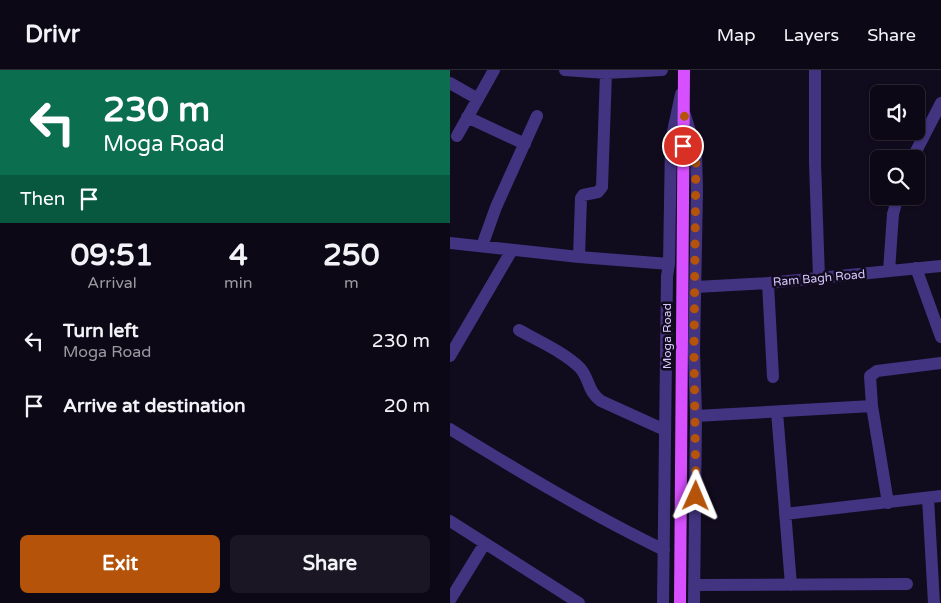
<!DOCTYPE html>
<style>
:root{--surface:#0d0816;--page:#1b1623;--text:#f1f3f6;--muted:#9a9aa1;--line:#2d2935;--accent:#b45309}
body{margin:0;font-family:"Varela Round",sans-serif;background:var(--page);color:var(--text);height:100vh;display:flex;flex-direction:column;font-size:19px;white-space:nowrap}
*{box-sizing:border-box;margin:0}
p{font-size:16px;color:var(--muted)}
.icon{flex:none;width:28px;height:28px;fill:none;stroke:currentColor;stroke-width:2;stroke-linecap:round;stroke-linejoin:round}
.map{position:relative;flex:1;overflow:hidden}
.drawer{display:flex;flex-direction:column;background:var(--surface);width:450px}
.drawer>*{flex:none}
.banner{background:#0b6e4f;color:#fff;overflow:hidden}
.tools{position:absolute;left:420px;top:15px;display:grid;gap:10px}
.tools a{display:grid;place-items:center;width:55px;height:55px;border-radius:8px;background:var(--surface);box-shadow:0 1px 4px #0004,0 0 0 1px var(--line);font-size:25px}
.pin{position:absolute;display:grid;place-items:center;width:42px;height:42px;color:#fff;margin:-21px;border:2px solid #fff;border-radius:50%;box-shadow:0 1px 5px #0007}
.me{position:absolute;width:55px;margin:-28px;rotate:1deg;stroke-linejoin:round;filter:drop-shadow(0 0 4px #0008)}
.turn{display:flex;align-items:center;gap:18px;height:105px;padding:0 20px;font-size:22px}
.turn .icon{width:65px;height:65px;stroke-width:2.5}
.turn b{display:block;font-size:35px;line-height:42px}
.then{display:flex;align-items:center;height:48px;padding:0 20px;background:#0003;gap:10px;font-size:19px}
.eta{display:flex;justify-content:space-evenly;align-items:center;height:85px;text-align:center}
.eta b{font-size:30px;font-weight:700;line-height:35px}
.button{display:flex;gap:10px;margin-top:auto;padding:10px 20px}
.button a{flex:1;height:58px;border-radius:8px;background:var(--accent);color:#fff;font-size:20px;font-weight:700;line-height:58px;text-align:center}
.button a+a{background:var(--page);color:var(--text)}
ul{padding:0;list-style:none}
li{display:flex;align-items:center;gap:15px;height:65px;padding:0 20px}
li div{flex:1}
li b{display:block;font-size:19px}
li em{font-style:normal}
header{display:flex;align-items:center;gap:30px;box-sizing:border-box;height:70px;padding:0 25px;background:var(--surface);border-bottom:1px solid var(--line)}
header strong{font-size:24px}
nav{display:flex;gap:28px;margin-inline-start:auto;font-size:18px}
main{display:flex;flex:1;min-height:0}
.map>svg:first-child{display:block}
</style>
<header>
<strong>Drivr</strong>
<nav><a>Map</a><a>Layers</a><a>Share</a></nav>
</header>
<main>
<section class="drawer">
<div class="banner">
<div class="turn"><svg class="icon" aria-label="left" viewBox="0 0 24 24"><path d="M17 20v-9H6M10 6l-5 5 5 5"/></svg><div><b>230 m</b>Moga Road</div></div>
<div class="then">Then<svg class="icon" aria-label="arrive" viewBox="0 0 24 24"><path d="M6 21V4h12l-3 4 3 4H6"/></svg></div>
</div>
<div class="eta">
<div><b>09:51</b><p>Arrival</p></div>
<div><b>4</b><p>min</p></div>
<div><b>250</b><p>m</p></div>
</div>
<ul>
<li><svg class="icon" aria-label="left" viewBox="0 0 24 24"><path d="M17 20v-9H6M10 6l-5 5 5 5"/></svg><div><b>Turn left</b><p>Moga Road</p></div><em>230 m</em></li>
<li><svg class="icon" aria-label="arrive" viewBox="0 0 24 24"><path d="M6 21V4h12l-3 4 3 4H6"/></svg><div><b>Arrive at destination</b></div><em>20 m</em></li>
</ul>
<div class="button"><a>Exit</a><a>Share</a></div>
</section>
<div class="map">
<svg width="491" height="533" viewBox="0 0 491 533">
<rect width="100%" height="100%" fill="#110b1e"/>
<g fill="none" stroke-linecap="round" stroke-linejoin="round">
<!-- minor -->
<path stroke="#423480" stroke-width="12" d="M 115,0 L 156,3 L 212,0
M 365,0 L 365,93 L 369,208
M 0,13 L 28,29
M 235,45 L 246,81 L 247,121 L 244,281 L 246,346 L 244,533
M 17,47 L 75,74
M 7,66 L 44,0
M 462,89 L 491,33
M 0,173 L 129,187 L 219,194
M 32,176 L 46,137 L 87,46
M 129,187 L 131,128 L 133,125 L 148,122 L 152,117 L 156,3
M 466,198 L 491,267
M 439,201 L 443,144 L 448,126
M 318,213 L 323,307
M 246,217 L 318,213 L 491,196
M 69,260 C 88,271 114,282 130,298 C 140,309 137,321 151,331 L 215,360
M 0,286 L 62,180
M 327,342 L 341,515
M 246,346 L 422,336
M 0,359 C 70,402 140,444 214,480
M 478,428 L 484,533
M 438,433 L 422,336 L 420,306 L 427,301 L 491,293
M 335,444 L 491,426
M 0,451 L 129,533
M 245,515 L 457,514
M 0,530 L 35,473
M 213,533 L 217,206 L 219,194 L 221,71 L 231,24"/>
<!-- major -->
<path stroke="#d750ff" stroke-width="12" d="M 230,533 L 234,0"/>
</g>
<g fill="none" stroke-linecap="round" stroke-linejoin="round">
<!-- route -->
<path stroke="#b45309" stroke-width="9" stroke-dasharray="0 16.2" d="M 233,76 L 234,45 L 246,81 L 244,281 L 246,426"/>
</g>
<g text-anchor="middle" stroke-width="5" stroke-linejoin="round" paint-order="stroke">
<!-- street labels -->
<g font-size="12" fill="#d7c9ff" stroke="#110b1e">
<text transform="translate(369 208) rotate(-5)" y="4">Ram Bagh Road</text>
<text transform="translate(217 266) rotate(-90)" y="4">Moga Road</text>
</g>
</g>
</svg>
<div class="tools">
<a><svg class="icon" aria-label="sound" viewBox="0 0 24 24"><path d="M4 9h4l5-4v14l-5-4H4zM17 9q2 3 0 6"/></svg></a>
<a><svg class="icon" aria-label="search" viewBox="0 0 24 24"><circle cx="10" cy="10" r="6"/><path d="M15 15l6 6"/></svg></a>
</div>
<div class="pin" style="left:233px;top:76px;background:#d93025"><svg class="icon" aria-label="arrive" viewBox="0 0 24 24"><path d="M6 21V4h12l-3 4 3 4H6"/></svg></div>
<svg class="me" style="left:246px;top:426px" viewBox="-20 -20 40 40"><path d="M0-17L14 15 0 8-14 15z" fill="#b45309" stroke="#fff" stroke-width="4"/></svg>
</div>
</main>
